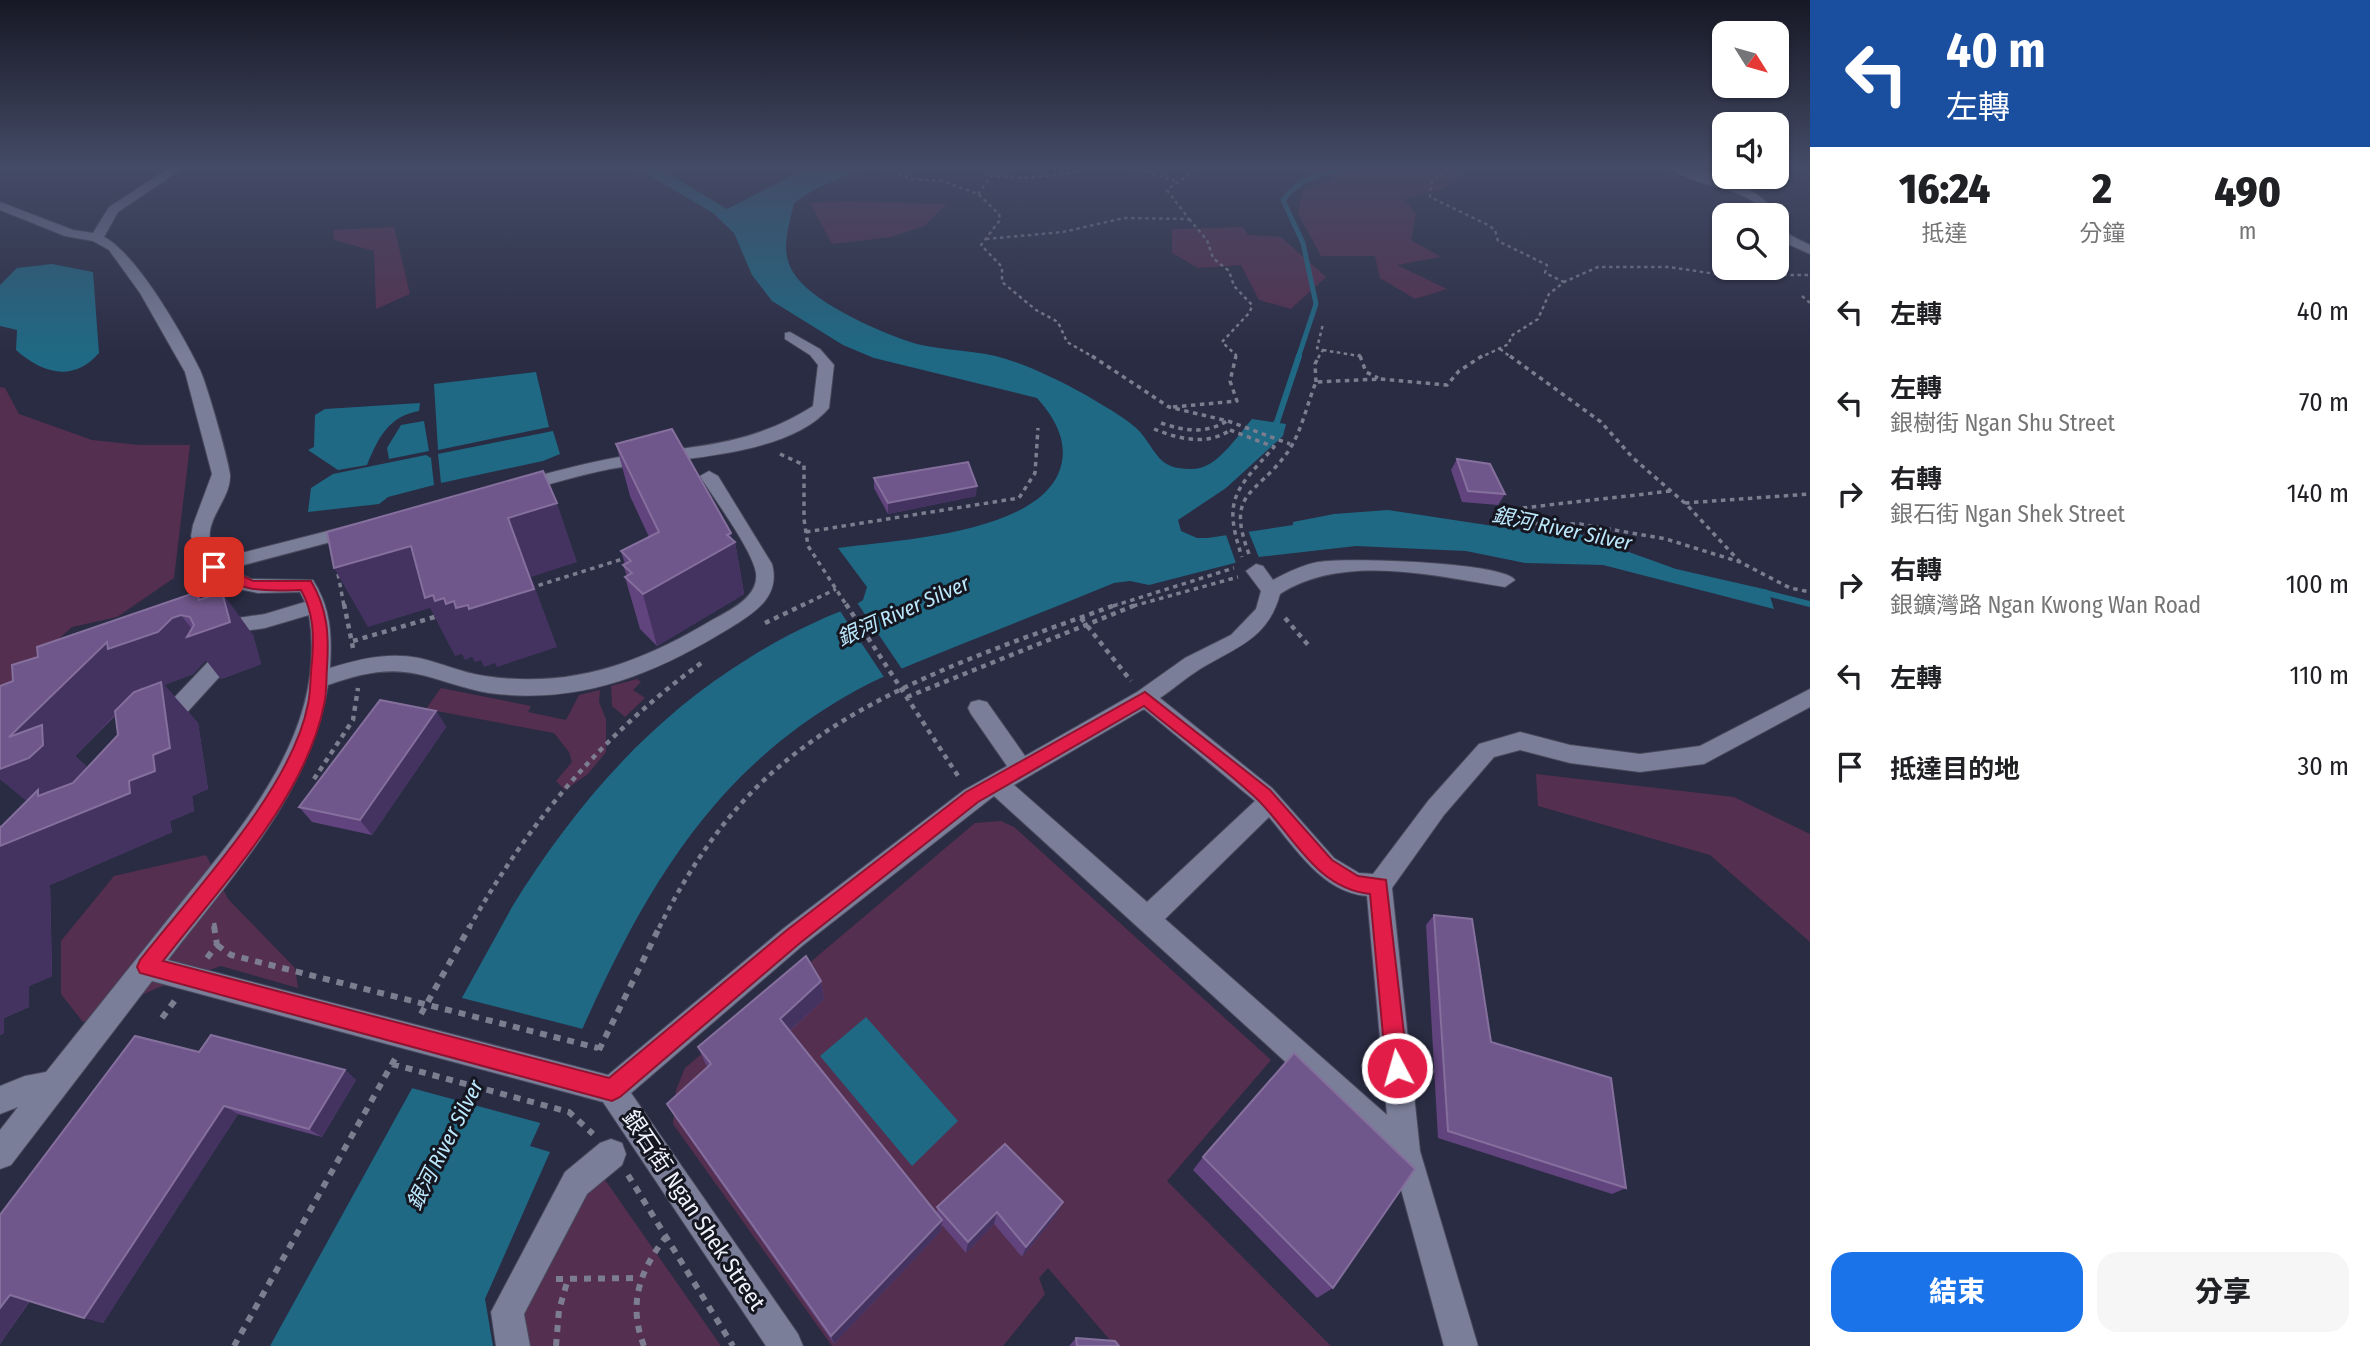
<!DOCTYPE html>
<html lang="zh-TW">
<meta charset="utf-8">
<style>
:root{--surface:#fff;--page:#f6f6f6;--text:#202124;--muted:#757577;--accent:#1a73e8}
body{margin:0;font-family:"Fira Sans Condensed","Noto Sans TC",sans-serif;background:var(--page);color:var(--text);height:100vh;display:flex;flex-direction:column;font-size:26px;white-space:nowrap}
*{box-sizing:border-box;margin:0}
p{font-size:23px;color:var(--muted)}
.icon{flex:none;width:38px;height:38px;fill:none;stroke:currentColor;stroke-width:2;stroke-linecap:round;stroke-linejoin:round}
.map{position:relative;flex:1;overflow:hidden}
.drawer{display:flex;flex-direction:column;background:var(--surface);width:560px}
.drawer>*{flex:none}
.banner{background:#1a4fa0;color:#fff;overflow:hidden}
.needle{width:46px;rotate:127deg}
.controls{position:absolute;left:1712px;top:21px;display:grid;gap:14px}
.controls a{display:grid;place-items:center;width:77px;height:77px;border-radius:14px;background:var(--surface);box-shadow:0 2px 5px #0004;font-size:35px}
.pin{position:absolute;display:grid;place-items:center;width:60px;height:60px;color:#fff;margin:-30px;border-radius:14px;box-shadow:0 4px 10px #0006}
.me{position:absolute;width:77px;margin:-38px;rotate:354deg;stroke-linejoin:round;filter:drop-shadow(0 0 5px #0008)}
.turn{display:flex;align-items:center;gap:24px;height:147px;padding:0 21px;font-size:32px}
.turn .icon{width:91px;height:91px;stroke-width:2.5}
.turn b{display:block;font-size:49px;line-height:60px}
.eta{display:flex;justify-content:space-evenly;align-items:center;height:119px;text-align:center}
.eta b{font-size:42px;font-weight:800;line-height:49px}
.button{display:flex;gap:14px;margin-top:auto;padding:14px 21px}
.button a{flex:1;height:80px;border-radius:21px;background:var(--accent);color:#fff;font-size:28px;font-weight:800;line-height:80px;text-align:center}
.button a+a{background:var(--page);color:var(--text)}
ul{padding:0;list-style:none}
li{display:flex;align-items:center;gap:21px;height:91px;padding:0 21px}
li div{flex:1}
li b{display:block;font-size:26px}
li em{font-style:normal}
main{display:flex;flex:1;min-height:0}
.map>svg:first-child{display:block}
</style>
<main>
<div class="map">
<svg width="1810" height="1346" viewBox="0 0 1810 1346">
<rect width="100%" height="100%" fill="#2a2c43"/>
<!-- green -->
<path fill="#552f4f" d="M 1310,167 L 1458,167 L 1434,169 L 1463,176 L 1444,189 L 1404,199 L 1416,214 L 1411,240 L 1441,257 L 1397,265 L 1447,289 L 1415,299 L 1380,278 L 1375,256 L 1321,256 L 1298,214 L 1302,191 L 1336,178 L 1309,170 Z
M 842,201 L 947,204 L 924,226 L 891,237 L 832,244 L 810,203 Z
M 394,227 L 410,294 L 376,309 L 374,251 L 334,240 L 333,230 Z
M 1243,227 L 1248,235 L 1281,237 L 1326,277 L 1291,309 L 1259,300 L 1241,265 L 1198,268 L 1172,253 L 1172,229 Z
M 0,387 L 5,388 L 19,414 L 92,440 L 139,445 L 190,445 L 174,578 L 117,617 L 72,627 L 0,691 Z
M 637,679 L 641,682 L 633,690 L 645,698 L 625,717 L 612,706 L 611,686 Z
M 441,688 L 531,706 L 528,712 L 566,720 L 579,695 L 600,690 L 599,702 L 606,719 L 606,752 L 588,774 L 565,790 L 556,781 L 572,762 L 569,752 L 554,733 L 426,709 Z
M 1536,774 L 1734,797 L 1810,834 L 1810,942 L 1710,855 L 1538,806 Z
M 1001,821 L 1014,827 L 1271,1060 L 1167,1181 L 1331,1346 L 1115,1346 L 1048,1268 L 1039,1278 L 1045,1294 L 1003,1346 L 832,1346 L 673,1124 L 676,1090 L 685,1068 L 975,823 Z
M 206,855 L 228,899 L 295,968 L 298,988 L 221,966 L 157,988 L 83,1022 L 61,994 L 61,941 L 114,876 Z
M 603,1177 L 721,1346 L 519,1346 L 513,1317 L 571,1205 Z"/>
<!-- water -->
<path fill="#1f6984" d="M 635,167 L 657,167 L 727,209 L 809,167 L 868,167 L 815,189 L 794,203 C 786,239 776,262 809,290 C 835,312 884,334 917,344 C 946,351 978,350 1006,359 C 1032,367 1060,381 1084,394 C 1097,402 1132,421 1141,433 C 1158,454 1159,470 1193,469 C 1217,469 1238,435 1252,419 L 1286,424 L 1283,436 L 1226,488 L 1178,520 L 1181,531 L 1197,538 L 1208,538 L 1293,525 L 1293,522 L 1334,514 L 1388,510 L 1513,529 L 1576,533 L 1676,569 L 1768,590 L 1774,609 L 1603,565 L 1525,563 L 1466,551 L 1356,546 L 1258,557 L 1149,585 L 1130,581 L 1114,583 C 1063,604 1012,624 962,644 C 921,661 879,676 841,699 C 666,803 610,971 530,1146 L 550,1152 L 485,1299 L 493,1346 L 270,1346 L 512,907 C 573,808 648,720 749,658 C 771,644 795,631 820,620 C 834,613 850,609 863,600 L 867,587 L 838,548 C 895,540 1043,534 1061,466 C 1068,440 1054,417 1037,398 L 874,358 L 843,345 L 772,301 L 752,275 L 734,233 L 713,213 Z
M 52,264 L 93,272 L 99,353 C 73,383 42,373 16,350 L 17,330 L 0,326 L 0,285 L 17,268 Z
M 536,372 L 549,427 L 438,450 L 434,384 Z
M 420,403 L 419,411 C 389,416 378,438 367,465 L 338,470 L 308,450 L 314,447 L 315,415 L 325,409 Z
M 424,421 L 429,451 L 389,459 L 387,448 L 401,425 Z
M 553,431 L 560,454 L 543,461 L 441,483 L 438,454 Z
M 426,455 L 431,458 L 434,485 L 388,497 L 379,504 L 308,512 L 311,488 L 333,474 Z
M 866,1017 L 958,1121 L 912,1166 L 820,1056 Z"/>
<!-- pier -->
<path fill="#2a2c43" d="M 1247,528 L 1260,560 L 1237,566 L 1225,532 Z
M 856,601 L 858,604 L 904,672 L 886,680 L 838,608 Z
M 458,997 L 587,1030 L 544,1124 L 408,1087 Z"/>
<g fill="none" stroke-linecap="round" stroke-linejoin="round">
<!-- stream-far1 -->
<path stroke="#1f6984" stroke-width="5" d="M 1298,358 L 1316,304 L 1303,243 L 1283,200 C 1308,167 1351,169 1389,167"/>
<!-- stream -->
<path stroke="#1f6984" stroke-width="6" d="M 1270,430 L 1277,422 L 1299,356
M 1762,592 L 1810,604"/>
<!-- minor casing -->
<g stroke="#48495c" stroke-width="2">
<path id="minor" d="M 171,167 L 185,167 L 118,212 L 104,237 C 137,254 183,335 200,370 C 207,385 228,458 230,474 C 232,504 193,525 218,559 L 355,524 L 364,530 L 361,534 L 229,569 L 251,579 L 313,580 C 331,608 332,635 330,668 C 359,659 388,652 419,658 C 441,663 463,673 485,676 C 571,689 640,663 712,620 C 730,610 759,597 756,573 C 753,551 713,497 700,476 L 709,471 L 718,476 L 772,564 C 781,597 754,613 730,628 C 653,675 580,705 489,693 C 464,689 441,679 417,674 C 386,667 357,675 328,685 C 311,793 232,876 168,960 L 608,1075 L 784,928 L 964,790 L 1007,766 L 971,714 L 968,708 L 971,702 L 979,700 L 987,702 L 1025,756 L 1137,692 L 1185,658 L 1231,635 L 1256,609 L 1261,591 L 1246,571 L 1256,564 L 1263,566 L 1273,580 C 1288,572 1302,565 1318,562 C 1345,557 1504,562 1515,580 L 1505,587 C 1434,576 1344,553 1280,594 C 1268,639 1236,647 1200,669 C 1186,678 1173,689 1160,698 L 1272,788 L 1334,858 L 1359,873 L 1373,874 L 1428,801 L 1479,744 L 1520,732 L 1570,745 L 1640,754 L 1700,746 L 1810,689 L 1810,707 L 1704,764 L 1640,772 L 1570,763 L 1520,750 L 1494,757 L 1444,815 L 1392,888 L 1420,1151 L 1478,1346 L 1444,1346 L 1393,1160 L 994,796 L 802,946 L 631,1093 L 798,1334 L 803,1346 L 766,1346 L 603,1102 L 152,981 L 11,1165 L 0,1169 L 0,1130 L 18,1107 L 0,1114 L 0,1086 L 25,1076 L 46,1072 C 87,1021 128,969 169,918 C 237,832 329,735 309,615 L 265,628 L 218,635 L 211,633 L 208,628 L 211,623 L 218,621 L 265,614 L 305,602 L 300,592 L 258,593 L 233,588 L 213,577 L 197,557 L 191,536 L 193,525 L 212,474 L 185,372 L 140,293 L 109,250 L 93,241 L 65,236 L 0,210 L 0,202 L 73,230 L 93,233 L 109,207 ZM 1144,709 L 1255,801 L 1147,902 L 1014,785 ZM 1269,817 C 1296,849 1322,892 1367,896 L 1387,1115 L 1165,919 Z
M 1669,167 C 1714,166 1773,191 1790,235 L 1810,245 L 1810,254 L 1779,240 L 1776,215 L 1768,215 C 1743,183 1697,190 1669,167 Z
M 790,332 L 820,349 L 834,365 L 829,408 C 787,458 670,458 610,469 C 580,475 551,484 521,492 L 512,486 L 515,482 C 549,473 584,463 619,457 C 691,446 749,447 813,406 L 818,365 L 810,355 L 785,339 L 785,333 Z
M 215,660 L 222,662 L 225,668 L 222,674 L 170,731 L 162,734 L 154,731 L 151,725 L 154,719 L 208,662 Z
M 611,1139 L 622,1143 L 626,1154 L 622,1165 L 587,1194 L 524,1314 L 530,1346 L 496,1346 L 491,1312 L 565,1172 L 600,1143 Z"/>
</g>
<!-- path-far3 -->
<path stroke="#7c7e90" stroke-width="2.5" stroke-dasharray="3.5 3.5" stroke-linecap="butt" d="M 886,167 L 911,179 L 942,181 L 978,194 L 999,214 L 1000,220 L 981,245 L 1002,267 L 1002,282 L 1036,310 L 1058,322 L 1067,342 L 1095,358
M 1132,167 L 1175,181
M 1449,168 L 1432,180 L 1430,197 L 1488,225 L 1495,230 L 1498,241 L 1547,265 L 1545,273 L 1564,282
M 978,194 L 991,176 L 1028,178 L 1078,172
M 1189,219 L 1207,240 L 1213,258 L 1229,271 L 1234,286 L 1252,305 L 1250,312 L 1222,342 L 1236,355 L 1235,358
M 986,239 L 1063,232 L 1124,218 L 1189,219 L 1167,190 L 1199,167
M 1802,296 L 1810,303
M 1500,349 L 1512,358
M 1323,350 L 1359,356
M 1359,354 L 1361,358
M 1318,358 L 1323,350 L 1317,348 L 1323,324
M 1479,358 L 1509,344 L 1511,336 L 1538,319 L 1549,294 L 1564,282 L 1598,267 L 1668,267 L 1723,275 L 1810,275"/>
<!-- path-far2 -->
<path stroke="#7c7e90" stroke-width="3.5" stroke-dasharray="4.5 4.5" stroke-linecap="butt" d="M 1092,356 L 1169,407 L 1228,421 L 1290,444
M 1360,356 L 1366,372 L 1378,378
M 1510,356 L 1601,422 L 1633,458 L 1687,505 L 1740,562
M 1316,382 L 1315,364 L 1319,356
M 1173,407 L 1237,401 L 1230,381 L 1236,356
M 1161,423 C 1184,431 1206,434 1227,421
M 1154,429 C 1178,439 1208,446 1230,430
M 1230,430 L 1274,447 C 1236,490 1222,498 1242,557
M 780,454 L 804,465 L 804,519 L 808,546 L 847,606
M 1685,503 L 1810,494
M 1496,511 L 1671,491
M 1499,519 L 1512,523 L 1580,524 L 1666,539 L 1740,562 L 1790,588 L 1810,592
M 806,532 L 1019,498 L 1035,473 L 1038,428
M 1249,554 C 1225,491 1256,496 1287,453 C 1301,434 1307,404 1316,382 L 1380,379 L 1447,385 L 1459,371 L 1482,356
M 338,574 L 344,606
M 530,588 L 629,557
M 801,606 L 836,589
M 1113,606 L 1234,568
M 1133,606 L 1238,577"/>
<!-- path-far1 -->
<path stroke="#7c7e90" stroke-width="4.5" stroke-dasharray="5 5" stroke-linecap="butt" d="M 344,604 L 353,648
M 846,604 L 960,779
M 1081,618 L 1131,681
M 1285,618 L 1309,646
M 765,623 L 805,604
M 353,641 L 438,616
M 907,697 L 1138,604
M 314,779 L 353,720 L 358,688
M 214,923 L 215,928
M 469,928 C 530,820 604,733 704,661
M 659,928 C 691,864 731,805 787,760 C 881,684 1006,645 1118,604"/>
<!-- path -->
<path stroke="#7c7e90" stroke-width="6" stroke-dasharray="7 7" stroke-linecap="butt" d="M 214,926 L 217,945
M 217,945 L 231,955 L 598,1048
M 207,958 L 217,945
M 421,1014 L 470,926
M 162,1018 L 176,999
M 599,1050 L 660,926
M 392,1064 L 569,1112 L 593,1134
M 628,1175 L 733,1346
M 556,1279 L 639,1278
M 234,1346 L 396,1057
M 556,1346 L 559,1310 L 568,1279
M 644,1346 C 628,1305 639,1272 665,1238"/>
<!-- minor -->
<use href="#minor" fill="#7a7e98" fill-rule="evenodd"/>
</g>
<!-- wall -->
<path fill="#61447d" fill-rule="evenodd" d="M 616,444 L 735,542 L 744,594 L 657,646 L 640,629 L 625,577 L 627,576 L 623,565 L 625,564 L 621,551 L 649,537 L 630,496 Z
M 1457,459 L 1505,494 L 1498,505 L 1462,502 L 1451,470 Z
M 874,478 L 976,496 L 888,514 L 874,488 Z
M 202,599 L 253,635 L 261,664 L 221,679 L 206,660 L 193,674 L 164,685 L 198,723 L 208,789 L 192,796 L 194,811 L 170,821 L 172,832 L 50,885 L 52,976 L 29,986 L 29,1007 L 4,1018 L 4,1033 L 0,1035 L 2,826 L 27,801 L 0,779 L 0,686 ZM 116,715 L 118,735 L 86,770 L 86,766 L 75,756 Z
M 436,711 L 446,727 L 372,835 L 312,822 L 299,807 Z
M 1434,915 L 1491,1042 L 1626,1188 L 1612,1194 L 1438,1138 L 1426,925 Z
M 821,981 L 824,999 L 790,1031 L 937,1213 L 937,1207 L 1057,1214 L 1022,1257 L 994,1224 L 966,1253 L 942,1225 L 941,1231 L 834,1344 L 676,1119 L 667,1104 L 707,1067 L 698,1047 Z
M 199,1052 L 345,1070 L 356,1080 L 322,1137 L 238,1114 L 103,1323 L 30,1301 L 0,1344 L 0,1215 Z
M 1203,1157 L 1333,1288 L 1317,1298 L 1193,1170 Z
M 1076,1338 L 1119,1346 L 1069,1346 Z"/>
<!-- shaded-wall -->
<path fill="#443360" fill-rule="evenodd" d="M 977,486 L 976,496 L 888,514 L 888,503 Z
M 557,503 L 577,562 L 531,577 L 557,647 L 497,667 L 495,663 L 484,667 L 481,660 L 475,662 L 472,657 L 465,660 L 462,654 L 455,656 L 430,608 L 368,627 L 334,568 L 411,546 L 444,598 L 468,605 L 508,518 Z
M 731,533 L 733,543 L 735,542 L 744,594 L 657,646 L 643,594 Z
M 197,592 L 222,625 L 222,592 L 253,635 L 261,664 L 221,679 L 206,660 L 193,674 L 164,685 L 198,723 L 208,789 L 192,796 L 194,811 L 170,821 L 172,832 L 50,885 L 52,976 L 29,986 L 29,1007 L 4,1018 L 4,1033 L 0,1035 L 0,846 L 40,812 L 0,779 L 0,769 L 9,737 L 107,642 L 181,615 L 196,634 L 199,600 ZM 142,687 L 146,691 L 129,781 L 87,785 L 86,766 L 75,756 Z
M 436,711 L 446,727 L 372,835 L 360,820 Z
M 821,981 L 824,999 L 784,1036 L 780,1019 Z
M 345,1070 L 356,1080 L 322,1137 L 309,1129 Z
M 224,1106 L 238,1114 L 103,1323 L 84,1318 Z
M 1063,1202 L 1057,1214 L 1022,1257 L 1026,1247 Z
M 997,1212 L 994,1224 L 966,1253 L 968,1242 Z
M 942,1220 L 941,1231 L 834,1344 L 831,1336 Z
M 10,1295 L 30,1300 L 0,1344 L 0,1308 Z"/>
<!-- building -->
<path fill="#70578b" stroke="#846f9d" stroke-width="2" d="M 672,429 L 731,533 L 727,535 L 735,542 L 643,594 L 625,577 L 632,573 L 623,565 L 631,561 L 621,551 L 659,532 L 616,444 Z
M 1457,459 L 1490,464 L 1505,494 L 1468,491 Z
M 968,462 L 977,486 L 888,503 L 874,478 Z
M 543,471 L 557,503 L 508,518 L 534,589 L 469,609 L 468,605 L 456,608 L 454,601 L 446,604 L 444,598 L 435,601 L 433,595 L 425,598 L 411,546 L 334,568 L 327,532 Z
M 197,592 L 199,600 L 222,592 L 230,622 L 187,637 L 194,625 L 190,617 L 181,615 L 172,618 L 158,632 L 108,649 L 107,642 L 9,737 L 42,725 L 43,745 L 29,758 L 0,769 L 0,686 L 13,681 L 12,665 L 38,657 L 37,647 Z
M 161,682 L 170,748 L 153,755 L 155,771 L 129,781 L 130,793 L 0,846 L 0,827 L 2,826 L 38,790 L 38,796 L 73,783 L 118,735 L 115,711 L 134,692 Z
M 380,700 L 436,711 L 360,820 L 299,807 Z
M 1434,915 L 1472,919 L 1491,1042 L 1611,1078 L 1626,1188 L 1448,1131 Z
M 806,956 L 821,981 L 780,1019 L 942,1220 L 831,1336 L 667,1104 L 711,1064 L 698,1047 Z
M 211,1035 L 345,1070 L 309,1129 L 224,1106 L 84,1318 L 10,1295 L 0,1308 L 0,1215 L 135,1036 L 199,1052 Z
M 1294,1053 L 1415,1169 L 1333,1288 L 1203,1157 Z
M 1005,1144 L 1063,1202 L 1026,1247 L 997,1212 L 968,1242 L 937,1207 Z
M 1076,1338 L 1115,1341 L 1119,1346 L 1077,1346 Z"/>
<!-- sky -->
<linearGradient id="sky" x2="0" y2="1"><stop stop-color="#171825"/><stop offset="0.47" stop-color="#444b66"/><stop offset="1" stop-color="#444b66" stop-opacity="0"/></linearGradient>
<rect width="1810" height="355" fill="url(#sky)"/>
<!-- route -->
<path fill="#e11d48" stroke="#92132f" stroke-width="2" d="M 214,562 L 253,581 L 311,581 C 328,610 329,635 327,668 C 326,680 327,693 324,705 C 305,799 220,887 163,961 L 609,1078 L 787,930 L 966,792 L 1145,692 L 1270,790 L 1332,860 L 1358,876 L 1386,880 L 1408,1068 L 1405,1076 L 1397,1079 L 1390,1076 L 1386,1068 L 1370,894 C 1315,888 1293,834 1257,799 C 1222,766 1181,737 1144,706 L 978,802 L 800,943 L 620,1097 L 612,1101 L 140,973 L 137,967 L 140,960 C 193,892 292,789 308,704 C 311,691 310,676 312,662 C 314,636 314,613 301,590 C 262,591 243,593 209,570 L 207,567 Z"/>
<g text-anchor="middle" stroke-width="6" stroke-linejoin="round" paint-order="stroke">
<!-- water labels -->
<g font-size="21" font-style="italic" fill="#bde9fd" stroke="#151620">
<text transform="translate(1562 529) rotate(12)" y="7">銀河 River Silver</text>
<text transform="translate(903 611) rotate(-24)" y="7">銀河 River Silver</text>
<text transform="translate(445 1145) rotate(-63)" y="7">銀河 River Silver</text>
</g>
<!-- near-street labels -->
<g font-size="23" fill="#f0f2fe" stroke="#151620">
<text transform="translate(694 1210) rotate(56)" y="8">銀石街 Ngan Shek Street</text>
</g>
</g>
</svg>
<div class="controls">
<a><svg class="needle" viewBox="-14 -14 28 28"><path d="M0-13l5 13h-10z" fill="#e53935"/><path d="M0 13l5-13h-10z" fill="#757577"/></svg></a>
<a><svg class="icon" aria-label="sound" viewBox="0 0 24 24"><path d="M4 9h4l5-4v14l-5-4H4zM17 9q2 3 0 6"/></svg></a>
<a><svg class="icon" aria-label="search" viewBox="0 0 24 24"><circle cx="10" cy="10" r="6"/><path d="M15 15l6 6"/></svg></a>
</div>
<div class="pin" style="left:214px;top:567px;background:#d93025"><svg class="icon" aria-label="arrive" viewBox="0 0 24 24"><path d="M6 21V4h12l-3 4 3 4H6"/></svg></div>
<svg class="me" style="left:1397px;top:1068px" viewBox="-20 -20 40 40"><circle r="17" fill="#e11d48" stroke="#fff" stroke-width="3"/><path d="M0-11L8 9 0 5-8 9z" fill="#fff"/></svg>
</div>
<section class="drawer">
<div class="banner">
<div class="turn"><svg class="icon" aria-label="left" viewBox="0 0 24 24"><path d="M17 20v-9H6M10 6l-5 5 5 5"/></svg><div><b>40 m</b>左轉</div></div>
</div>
<div class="eta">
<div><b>16:24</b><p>抵達</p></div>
<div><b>2</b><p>分鐘</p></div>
<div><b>490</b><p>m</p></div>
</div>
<ul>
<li><svg class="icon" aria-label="left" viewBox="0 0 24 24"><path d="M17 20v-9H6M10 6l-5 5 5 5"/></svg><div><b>左轉</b></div><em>40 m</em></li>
<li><svg class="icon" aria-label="left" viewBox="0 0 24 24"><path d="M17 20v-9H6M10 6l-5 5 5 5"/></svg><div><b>左轉</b><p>銀樹街 Ngan Shu Street</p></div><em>70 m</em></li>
<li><svg class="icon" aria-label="right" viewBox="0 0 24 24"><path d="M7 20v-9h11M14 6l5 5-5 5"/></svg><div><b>右轉</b><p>銀石街 Ngan Shek Street</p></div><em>140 m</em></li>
<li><svg class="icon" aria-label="right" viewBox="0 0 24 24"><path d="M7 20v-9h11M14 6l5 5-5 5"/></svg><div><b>右轉</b><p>銀鑛灣路 Ngan Kwong Wan Road</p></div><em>100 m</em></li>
<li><svg class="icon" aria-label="left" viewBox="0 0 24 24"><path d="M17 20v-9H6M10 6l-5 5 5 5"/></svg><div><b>左轉</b></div><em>110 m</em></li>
<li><svg class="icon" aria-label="arrive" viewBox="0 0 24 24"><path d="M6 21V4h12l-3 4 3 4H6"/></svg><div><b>抵達目的地</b></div><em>30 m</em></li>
</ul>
<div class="button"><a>結束</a><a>分享</a></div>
</section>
</main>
